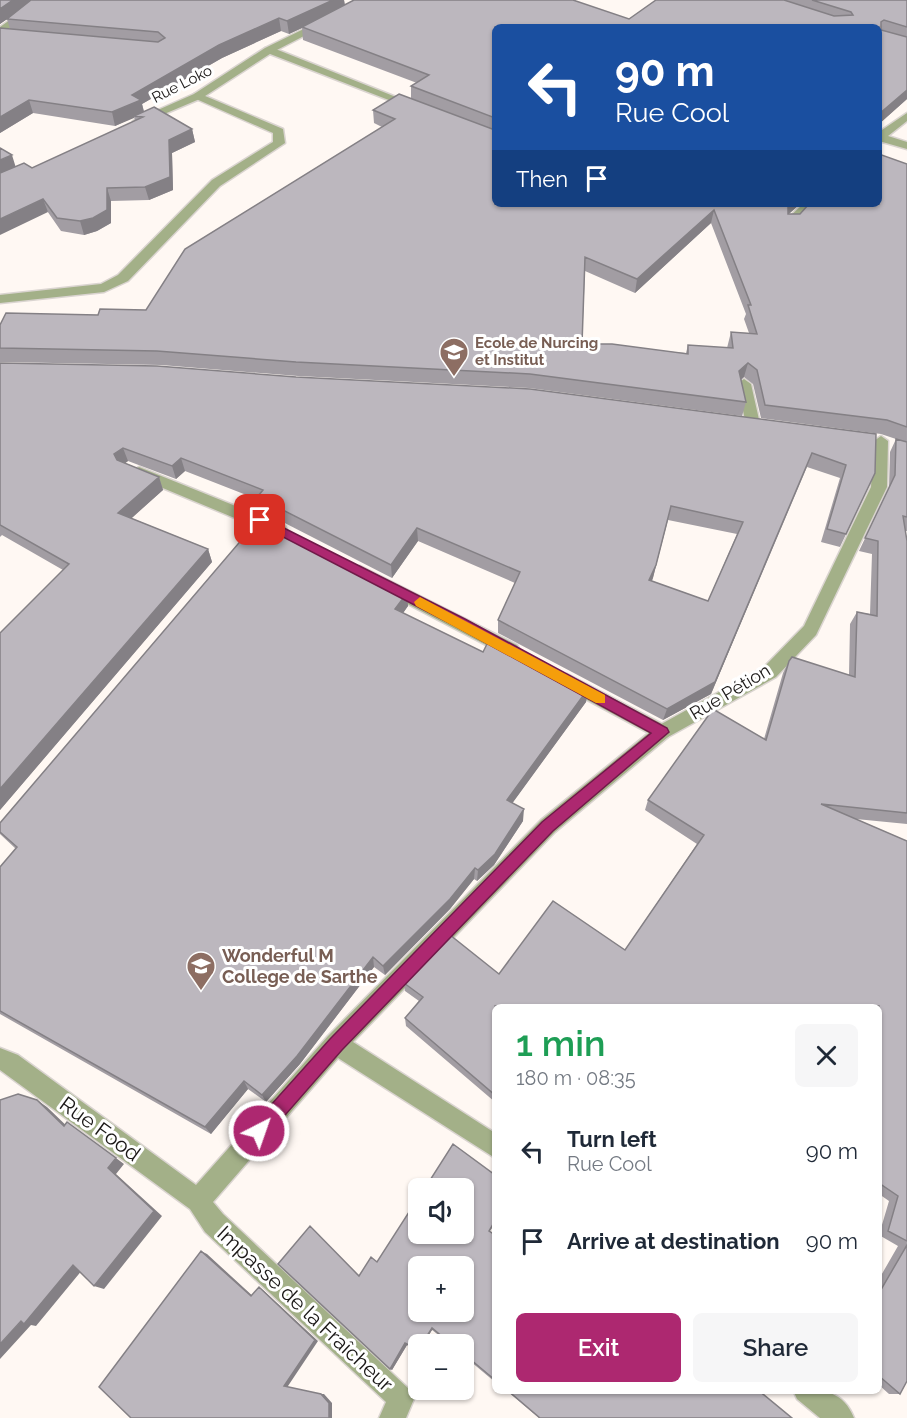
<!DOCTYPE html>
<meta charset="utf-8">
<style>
:root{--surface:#fff;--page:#f6f6f7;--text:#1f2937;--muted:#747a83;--accent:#ad2870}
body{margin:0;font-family:Raleway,sans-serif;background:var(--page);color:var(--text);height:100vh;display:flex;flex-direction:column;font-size:22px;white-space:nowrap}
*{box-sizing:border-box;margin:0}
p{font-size:20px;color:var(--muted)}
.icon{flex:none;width:33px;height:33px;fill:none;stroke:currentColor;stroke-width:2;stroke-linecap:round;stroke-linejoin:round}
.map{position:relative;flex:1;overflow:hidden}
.sheet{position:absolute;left:492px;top:1004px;width:390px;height:390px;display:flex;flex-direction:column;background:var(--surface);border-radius:9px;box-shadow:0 2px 4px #0004}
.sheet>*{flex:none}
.top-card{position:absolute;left:492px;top:24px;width:390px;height:183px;border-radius:9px;box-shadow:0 2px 4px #0004;background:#1a4fa0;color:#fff;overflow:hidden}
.controls{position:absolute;left:408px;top:1178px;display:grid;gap:12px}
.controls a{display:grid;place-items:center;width:66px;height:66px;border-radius:9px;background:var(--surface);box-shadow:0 2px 4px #0004;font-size:30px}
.pin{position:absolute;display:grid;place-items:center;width:51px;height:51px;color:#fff;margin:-26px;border-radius:12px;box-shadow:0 3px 9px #0006}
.me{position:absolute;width:66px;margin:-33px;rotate:41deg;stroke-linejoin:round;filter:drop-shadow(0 0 4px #0008)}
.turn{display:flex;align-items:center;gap:21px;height:126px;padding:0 24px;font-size:27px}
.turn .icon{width:78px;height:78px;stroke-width:2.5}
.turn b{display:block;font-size:42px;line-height:51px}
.then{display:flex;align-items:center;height:57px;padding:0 24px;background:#0003;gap:12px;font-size:22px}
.round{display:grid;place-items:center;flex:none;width:63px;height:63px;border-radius:9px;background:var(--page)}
.head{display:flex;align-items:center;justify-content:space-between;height:102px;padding:0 24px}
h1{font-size:36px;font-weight:600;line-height:45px;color:#1e9e55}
.button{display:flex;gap:12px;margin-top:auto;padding:12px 24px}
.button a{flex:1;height:69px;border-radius:9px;background:var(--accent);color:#fff;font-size:24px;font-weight:600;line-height:69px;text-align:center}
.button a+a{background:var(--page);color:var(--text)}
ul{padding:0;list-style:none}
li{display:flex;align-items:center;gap:18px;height:90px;padding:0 24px}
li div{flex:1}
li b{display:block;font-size:22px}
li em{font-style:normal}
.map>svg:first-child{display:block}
</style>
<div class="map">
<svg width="907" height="1418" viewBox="0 0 907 1418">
<rect width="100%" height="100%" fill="#fff8f3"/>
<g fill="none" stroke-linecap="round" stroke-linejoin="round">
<!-- service casing -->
<g stroke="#dad4d0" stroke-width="3">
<path id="service" d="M 265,48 L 273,48 L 421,107 L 412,109 L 265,52 Z
M 198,93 L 283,129 L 285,143 L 220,186 L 128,281 L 104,292 L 0,303 L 0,295 L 101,284 L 118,275 L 212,180 L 273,142 L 273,133 L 194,98 L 194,94 Z
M 907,113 L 907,121 L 888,136 L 907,142 L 907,149 L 879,141 L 879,132 Z
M 803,204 L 816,204 L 794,226 L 786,226 L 786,220 Z
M 744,379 L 751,384 L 760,424 L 753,429 L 746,424 L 737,384 Z
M 139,467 L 285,526 L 287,530 L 285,534 L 273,534 L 134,476 L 131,472 Z
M 360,566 L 517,645 L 520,650 L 517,655 L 505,655 L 354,576 L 352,572 L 354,568 Z
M 567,674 L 668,727 L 671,732 L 668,737 L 662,740 L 656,737 L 561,686 L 558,681 L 561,676 Z"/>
</g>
<!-- minor casing -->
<g stroke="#dad4d0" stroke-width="3">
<path id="minor" d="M 38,0 L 49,0 L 0,35 L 0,27 Z
M 320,21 L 329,23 L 273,52 L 202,98 L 143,123 L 133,121 L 194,94 L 265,48 Z
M 881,436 L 888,441 L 887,487 L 816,635 L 776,677 L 668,737 L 555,832 L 353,1042 L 495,1133 L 495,1158 L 338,1058 L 213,1202 L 223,1214 L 410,1390 L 414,1399 L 406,1418 L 379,1418 L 386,1402 L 205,1232 L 190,1209 L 0,1070 L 0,1048 L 18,1055 L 196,1185 L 328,1036 L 541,820 L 656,727 L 764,667 L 804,626 L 871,487 L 874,441 Z
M 793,1390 C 820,1390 842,1388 854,1418 L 820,1418 L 797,1399 Z"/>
</g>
<!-- service -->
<use href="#service" fill="#a3b088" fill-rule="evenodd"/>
<!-- minor -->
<use href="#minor" fill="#a3b088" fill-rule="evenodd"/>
</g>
<!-- wall -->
<path fill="#a29da3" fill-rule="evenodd" d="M 0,0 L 344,0 L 345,5 L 629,19 L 656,0 L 907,0 L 907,99 L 879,124 L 879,27 L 495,27 L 495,204 L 800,204 L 789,214 L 800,214 L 907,164 L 907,531 L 905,531 L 907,541 L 907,824 L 856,819 L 907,841 L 907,1381 L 900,1394 L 889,1394 L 879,1385 L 879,1279 L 898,1246 L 879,1235 L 889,1201 L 879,1194 L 879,1006 L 495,1006 L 495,1102 L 406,1026 L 405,1018 L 419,1001 L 405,991 L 404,983 L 499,974 L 625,950 L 697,844 L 645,810 L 648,800 L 764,739 L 783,673 L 789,661 L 849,675 L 850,624 L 857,612 L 870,614 L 872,554 L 859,551 L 889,488 L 890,452 L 896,439 L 881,434 L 761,418 L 753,384 L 744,377 L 741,380 L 746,402 L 742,416 L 529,388 L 298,376 L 161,365 L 0,362 L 0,325 L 146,310 L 382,127 L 374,123 L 373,110 L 411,98 L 411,86 L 417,83 L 303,40 L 302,28 L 289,34 L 281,31 L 222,58 L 142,104 L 144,111 L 192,129 L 195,142 L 172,153 L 173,190 L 149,200 L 111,201 L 111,223 L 97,231 L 84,235 L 61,231 L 16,166 L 32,168 L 135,121 L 134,117 L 115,126 L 33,113 L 0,133 L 0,28 L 10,29 L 7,19 L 0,24 ZM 711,223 L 746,314 L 744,319 L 749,333 L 731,332 L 727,348 L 688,345 L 686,353 L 582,344 L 585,271 L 635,293 Z
M 0,363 L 876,434 L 875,473 L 840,547 L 821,542 L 840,478 L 807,467 L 711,694 L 663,720 L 498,633 L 498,620 L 515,583 L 418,541 L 392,578 L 275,518 L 274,513 L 261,509 L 259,500 L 185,471 L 176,479 L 128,461 L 125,463 L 159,477 L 163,490 L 131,518 L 208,549 L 212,562 L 0,810 L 0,633 L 63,570 L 2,535 L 0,537 ZM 668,520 L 737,534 L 708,601 L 652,581 Z
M 380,582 L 407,593 L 408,606 L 403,613 L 483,652 L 588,689 L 586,702 L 512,803 L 523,821 L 494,865 L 477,881 L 474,879 L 450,909 L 385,975 L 374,967 L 300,1064 L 266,1102 L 248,1089 L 211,1134 L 0,1014 L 0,867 L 16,849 L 0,834 L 0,823 Z
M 495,1175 L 495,1224 L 490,1231 L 495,1235 L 495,1382 L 464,1356 L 464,1344 L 450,1344 L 432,1330 L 423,1344 L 418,1344 L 418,1351 L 407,1345 L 392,1370 L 359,1276 Z
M 506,1390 L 758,1390 L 792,1418 L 539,1418 Z"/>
<!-- shaded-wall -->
<path fill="#848085" d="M 13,0 L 35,0 L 0,24 L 0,9 Z
M 333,0 L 344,0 L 345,7 L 302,27 L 302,28 L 289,34 L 287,21 Z
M 279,18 L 281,31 L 222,58 L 142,104 L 144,113 L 134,116 L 134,118 L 115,126 L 112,112 L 132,95 L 219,45 Z
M 907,90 L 907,99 L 879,124 L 879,114 Z
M 29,100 L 33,113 L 0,133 L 0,117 Z
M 192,129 L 195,142 L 172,153 L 173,190 L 149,200 L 145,187 L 169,140 Z
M 12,155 L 16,168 L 0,176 L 0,160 Z
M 107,188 L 111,201 L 111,223 L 97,231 L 84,235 L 80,221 Z
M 43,199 L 48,212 L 0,235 L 0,219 Z
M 789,204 L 800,204 L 784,218 L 788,205 Z
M 714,210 L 711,223 L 635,293 L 637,279 Z
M 748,363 L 744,377 L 735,384 L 739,371 Z
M 123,448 L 128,461 L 119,468 L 114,454 Z
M 812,453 L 711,694 L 663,720 L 667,709 Z
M 181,458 L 185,471 L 176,479 L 172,466 Z
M 159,477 L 163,490 L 123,526 L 118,513 Z
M 671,506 L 653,578 L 646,593 L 649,580 Z
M 417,528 L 418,541 L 392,578 L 391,565 Z
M 208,549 L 212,562 L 0,810 L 0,789 Z
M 407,593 L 408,606 L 396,623 L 395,609 Z
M 588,689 L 586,702 L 506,812 L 507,800 Z
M 524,809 L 523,821 L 494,865 L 477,881 L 478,870 Z
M 475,868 L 474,879 L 450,909 L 385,975 L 383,966 Z
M 373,957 L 374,967 L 300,1064 L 266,1102 L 262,1095 Z
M 244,1081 L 248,1089 L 211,1134 L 205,1127 Z
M 37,1100 L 47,1107 L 74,1133 L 64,1126 Z
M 116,1158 L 124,1164 L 116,1174 L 162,1216 L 104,1289 L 94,1286 L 108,1168 Z
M 201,1251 L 207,1254 L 256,1299 L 251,1296 Z
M 73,1265 L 83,1269 L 36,1326 L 31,1325 L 0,1359 L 0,1344 Z
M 259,1287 L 263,1290 L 318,1341 L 288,1386 L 284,1386 Z
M 432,1328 L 432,1330 L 423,1344 L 422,1344 Z
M 405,1343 L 407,1345 L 392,1370 L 390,1369 Z
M 321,1394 L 324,1394 L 332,1403 L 332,1418 L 329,1418 Z"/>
<!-- building -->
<path fill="#bcb7be" stroke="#848085" stroke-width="1.5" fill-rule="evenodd" d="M 0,0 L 13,0 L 0,9 Z
M 31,0 L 333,0 L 287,21 L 279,18 L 219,45 L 132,95 L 141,100 L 112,112 L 29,100 L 0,117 L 0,28 L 158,42 L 165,38 L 158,32 L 7,19 Z
M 354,0 L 573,0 L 629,19 L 656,0 L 784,0 L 834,16 L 853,15 L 851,12 L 812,0 L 907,0 L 907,27 L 884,20 L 881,22 L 881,30 L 907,37 L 907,90 L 879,114 L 879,27 L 495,27 L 495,118 L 411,86 L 429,75 L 302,27 Z
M 399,94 L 495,130 L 495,204 L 789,204 L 788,205 L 788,214 L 800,214 L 809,204 L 879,204 L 879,154 L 907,164 L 907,427 L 887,420 L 765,405 L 757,370 L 748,363 L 739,371 L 746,402 L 530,374 L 296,362 L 157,351 L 0,348 L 0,325 L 6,313 L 98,315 L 100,309 L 146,310 L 185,249 L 395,119 L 373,110 ZM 714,210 L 751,305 L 748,305 L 757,334 L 731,332 L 733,348 L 688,345 L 688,354 L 612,344 L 582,344 L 585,257 L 637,279 Z
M 154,107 L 192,129 L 169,140 L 170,177 L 145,187 L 107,188 L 107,210 L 93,218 L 80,221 L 57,218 L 43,199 L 0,219 L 0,173 L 24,163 L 32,168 L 143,117 L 134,116 Z
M 0,148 L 12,155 L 0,160 Z
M 0,363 L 157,366 L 296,377 L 530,389 L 876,434 L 875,473 L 846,534 L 827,529 L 846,465 L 812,453 L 715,682 L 667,709 L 498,620 L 520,572 L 417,528 L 391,565 L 273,505 L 275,502 L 258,496 L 263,490 L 181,458 L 172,466 L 123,448 L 114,454 L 117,460 L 159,477 L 118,513 L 208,549 L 0,789 L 0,633 L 69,564 L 0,525 ZM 671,506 L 743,522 L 708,601 L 649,580 L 656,565 Z
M 896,439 L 907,442 L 907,517 L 903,516 L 907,541 L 907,813 L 821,804 L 907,841 L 907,1241 L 888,1231 L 898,1196 L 879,1183 L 879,1006 L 495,1006 L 495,1095 L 405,1018 L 423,997 L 404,983 L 450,935 L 499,974 L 553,901 L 625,950 L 704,835 L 648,800 L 713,709 L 766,740 L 789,661 L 792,657 L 855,677 L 857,612 L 877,616 L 878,541 L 865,538 L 895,475 Z
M 261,517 L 380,579 L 378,581 L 407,593 L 395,609 L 483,652 L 491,636 L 588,689 L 507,800 L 524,809 L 495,854 L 478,870 L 475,868 L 450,899 L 383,966 L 373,957 L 297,1056 L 262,1095 L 244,1081 L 205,1127 L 0,1011 L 0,867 L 17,847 L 0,832 L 0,823 Z
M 18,1094 L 37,1100 L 64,1126 L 67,1122 L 116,1158 L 108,1168 L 154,1211 L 94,1286 L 73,1265 L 24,1324 L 21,1321 L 0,1344 L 0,1100 Z
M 453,1144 L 495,1175 L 495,1221 L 489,1231 L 495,1235 L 495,1380 L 464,1354 L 464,1344 L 451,1344 L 432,1328 L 422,1344 L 418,1344 L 418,1350 L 405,1343 L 390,1369 L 278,1264 L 310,1226 L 359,1276 L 371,1257 L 377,1262 L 418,1198 L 418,1233 L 464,1233 L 464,1188 L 425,1188 ZM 418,1266 L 464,1266 L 464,1311 L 418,1311 Z
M 907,1245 L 907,1381 L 900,1394 L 879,1376 L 879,1293 Z
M 201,1251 L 251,1296 L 259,1287 L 315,1340 L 284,1386 L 321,1394 L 329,1403 L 329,1418 L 131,1418 L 99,1387 Z
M 507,1390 L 758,1390 L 792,1418 L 540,1418 Z"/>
<!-- route -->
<path fill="#ad2870" stroke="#701a49" stroke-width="1.5" d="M 260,516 L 465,619 L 667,728 L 669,732 L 553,831 L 342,1050 L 266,1137 L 259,1140 L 253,1137 L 251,1131 L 253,1125 L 330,1039 L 542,822 L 651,733 L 455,626 L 256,523 L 254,520 Z"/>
<!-- slow -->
<path fill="#f59e0b" d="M 420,597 L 605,695 L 605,703 L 596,703 L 416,606 L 414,602 Z"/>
<!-- icons -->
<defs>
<g id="school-pin" transform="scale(1.5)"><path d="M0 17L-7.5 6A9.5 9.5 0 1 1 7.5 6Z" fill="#8d6e63" stroke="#fff"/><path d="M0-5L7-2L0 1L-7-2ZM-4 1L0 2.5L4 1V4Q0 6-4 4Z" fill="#fff"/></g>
</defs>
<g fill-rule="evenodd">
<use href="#school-pin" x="454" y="352"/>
<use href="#school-pin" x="201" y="966"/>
</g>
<g text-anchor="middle" stroke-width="6" stroke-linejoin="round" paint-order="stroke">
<!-- far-street labels -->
<g font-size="15" fill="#1a1716" stroke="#fff">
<text transform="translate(182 84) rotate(-27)" y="5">Rue Loko</text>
</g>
<!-- far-education labels -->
<g font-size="15" font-weight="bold" fill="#785e54" stroke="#fff" text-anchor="start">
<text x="475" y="348">Ecole de Nurcing<tspan x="475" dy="17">et Institut</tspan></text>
</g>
<!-- street labels -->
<g font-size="18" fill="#1a1716" stroke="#fff">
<text transform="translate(730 692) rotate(-31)" y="6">Rue Pétion</text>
</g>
<!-- education labels -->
<g font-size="18" font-weight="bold" fill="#785e54" stroke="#fff" text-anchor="start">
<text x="222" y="962">Wonderful M<tspan x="222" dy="21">College de Sarthe</tspan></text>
</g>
<!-- near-street labels -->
<g font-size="21" fill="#1a1716" stroke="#fff">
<text transform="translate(100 1129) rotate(36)" y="7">Rue Food</text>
<text transform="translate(305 1309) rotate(43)" y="7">Impasse de la Fraîcheur</text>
</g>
</g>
</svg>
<div class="controls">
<a><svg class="icon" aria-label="sound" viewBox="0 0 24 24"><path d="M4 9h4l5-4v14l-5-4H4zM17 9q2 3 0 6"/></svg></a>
<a>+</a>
<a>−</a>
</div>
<div class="pin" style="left:260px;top:520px;background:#d93025"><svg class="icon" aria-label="arrive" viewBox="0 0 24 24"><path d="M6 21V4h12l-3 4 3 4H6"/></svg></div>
<svg class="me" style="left:259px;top:1131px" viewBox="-20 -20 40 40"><circle r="17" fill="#ad2870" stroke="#fff" stroke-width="3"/><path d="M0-11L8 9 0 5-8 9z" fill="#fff"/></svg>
<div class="top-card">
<div class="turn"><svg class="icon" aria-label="left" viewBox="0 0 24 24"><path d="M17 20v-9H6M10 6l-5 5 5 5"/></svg><div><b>90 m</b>Rue Cool</div></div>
<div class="then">Then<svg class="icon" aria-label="arrive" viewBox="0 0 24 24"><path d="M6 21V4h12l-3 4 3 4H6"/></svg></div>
</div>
<section class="sheet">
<div class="head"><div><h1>1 min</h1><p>180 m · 08:35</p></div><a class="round"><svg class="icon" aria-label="close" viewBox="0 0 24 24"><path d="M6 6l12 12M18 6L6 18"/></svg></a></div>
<ul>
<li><svg class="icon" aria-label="left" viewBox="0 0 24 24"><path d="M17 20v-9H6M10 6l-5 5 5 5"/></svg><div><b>Turn left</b><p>Rue Cool</p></div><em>90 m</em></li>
<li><svg class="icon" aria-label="arrive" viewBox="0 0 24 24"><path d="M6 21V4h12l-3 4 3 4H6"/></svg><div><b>Arrive at destination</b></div><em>90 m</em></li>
</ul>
<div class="button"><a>Exit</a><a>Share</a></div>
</section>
</div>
